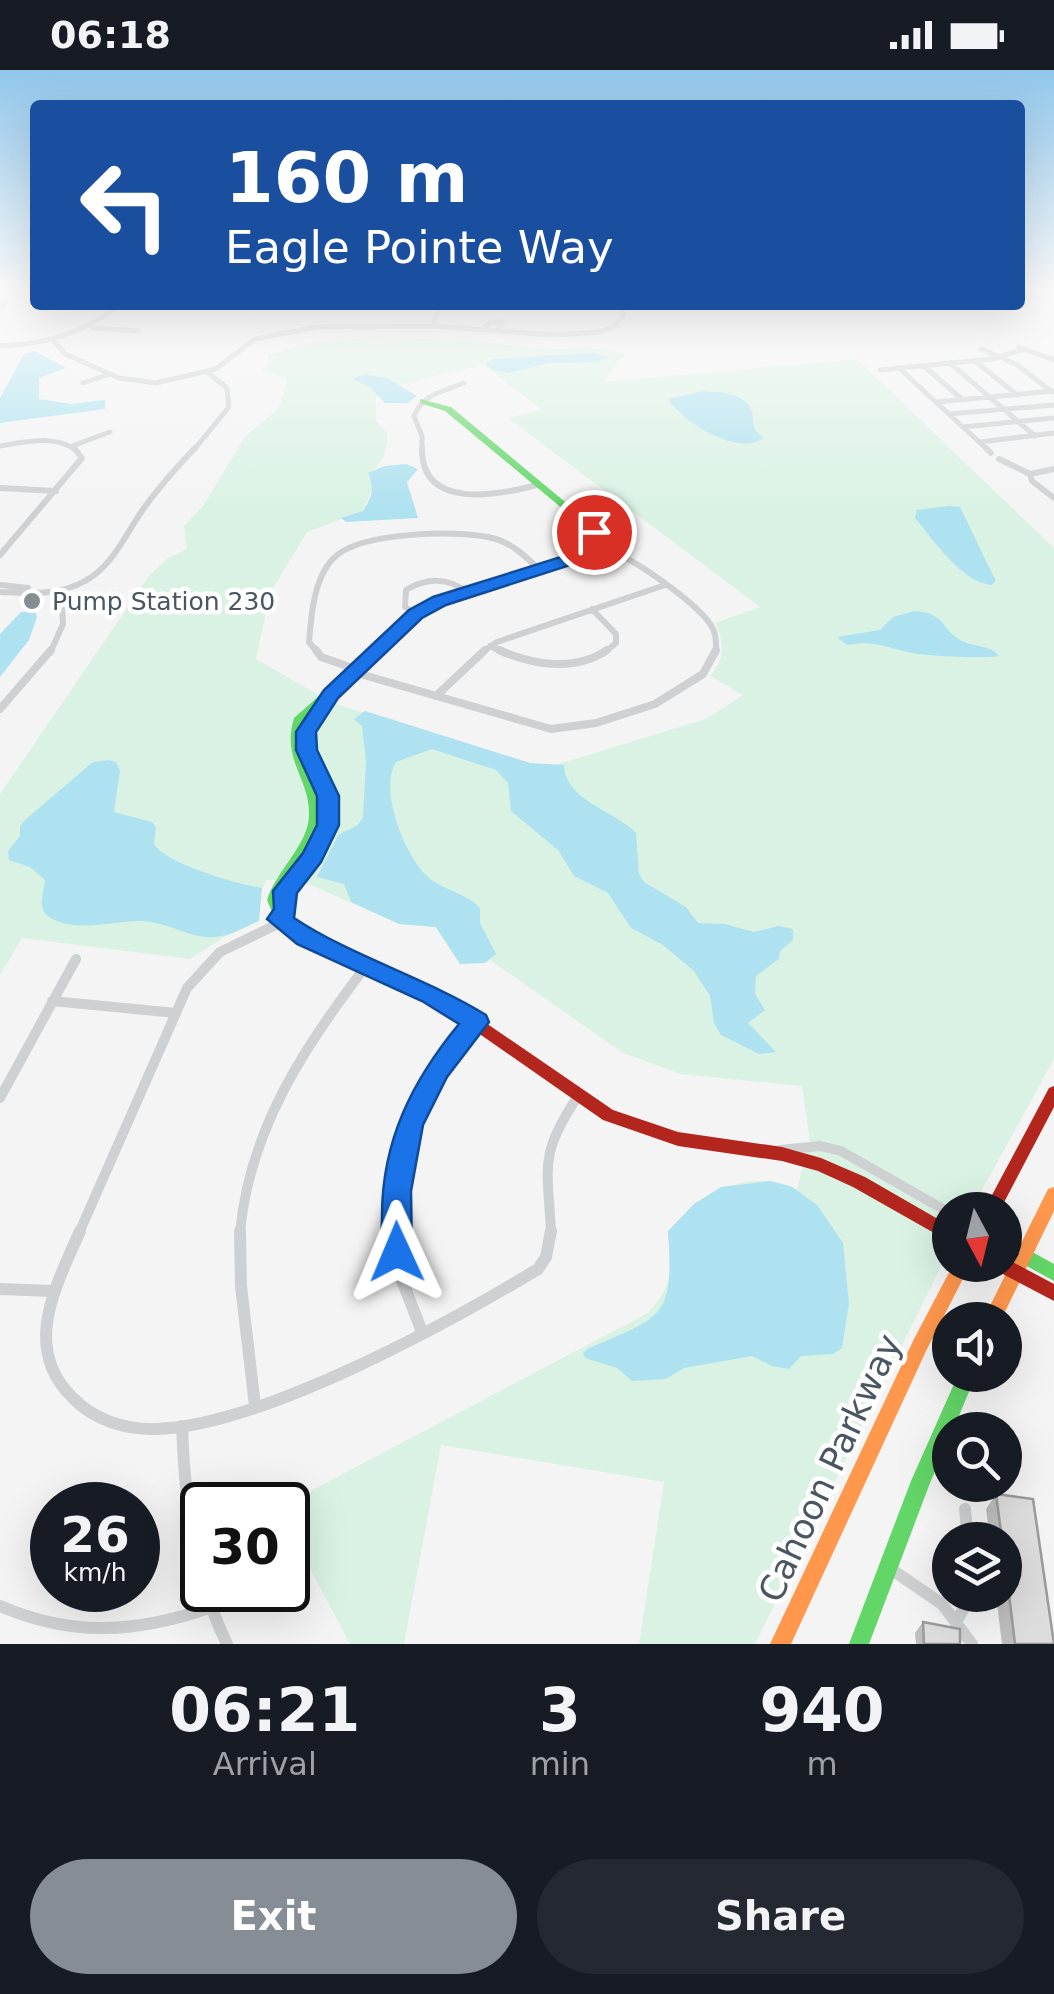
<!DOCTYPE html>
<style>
:root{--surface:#171b24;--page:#242831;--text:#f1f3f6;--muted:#9ea1a6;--accent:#868d94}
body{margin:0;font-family:"DejaVu Sans",sans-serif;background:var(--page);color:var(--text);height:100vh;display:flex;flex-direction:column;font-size:38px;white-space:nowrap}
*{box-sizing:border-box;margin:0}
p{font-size:32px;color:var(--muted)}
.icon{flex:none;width:55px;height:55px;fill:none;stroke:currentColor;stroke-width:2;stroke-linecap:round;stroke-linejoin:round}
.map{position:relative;height:1574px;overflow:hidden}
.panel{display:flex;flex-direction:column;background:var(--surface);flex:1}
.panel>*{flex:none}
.hud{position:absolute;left:30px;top:30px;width:995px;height:210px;border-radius:10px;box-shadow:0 10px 40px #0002;background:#1a4fa0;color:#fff;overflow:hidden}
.needle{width:65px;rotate:173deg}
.fabs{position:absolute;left:932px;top:1122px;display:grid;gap:20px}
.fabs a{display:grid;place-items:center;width:90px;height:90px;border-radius:50%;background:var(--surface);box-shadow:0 10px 40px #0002;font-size:50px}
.speed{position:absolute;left:30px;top:1412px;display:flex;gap:20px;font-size:50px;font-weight:700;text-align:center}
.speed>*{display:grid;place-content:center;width:130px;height:130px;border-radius:50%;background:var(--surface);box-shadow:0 10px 40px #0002;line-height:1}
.speed small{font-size:25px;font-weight:400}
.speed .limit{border:5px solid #111;border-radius:15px;background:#fff;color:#111}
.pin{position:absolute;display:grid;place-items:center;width:85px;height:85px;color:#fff;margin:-42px;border:5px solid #fff;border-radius:50%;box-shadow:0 2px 10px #0007}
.me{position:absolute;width:110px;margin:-55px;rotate:359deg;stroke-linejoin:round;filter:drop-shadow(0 0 8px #0008)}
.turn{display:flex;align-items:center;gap:35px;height:210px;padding:0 30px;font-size:45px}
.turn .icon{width:130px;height:130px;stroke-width:2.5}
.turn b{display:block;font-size:70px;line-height:85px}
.eta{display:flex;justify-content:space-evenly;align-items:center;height:170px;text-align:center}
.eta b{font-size:60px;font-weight:600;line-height:70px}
.action{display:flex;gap:20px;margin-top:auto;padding:20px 30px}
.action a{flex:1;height:115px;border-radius:60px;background:var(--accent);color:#fff;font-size:40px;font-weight:600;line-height:115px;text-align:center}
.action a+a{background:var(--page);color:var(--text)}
.status{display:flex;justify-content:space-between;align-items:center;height:70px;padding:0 50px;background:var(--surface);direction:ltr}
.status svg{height:28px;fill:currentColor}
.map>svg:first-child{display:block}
</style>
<div class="status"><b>06:18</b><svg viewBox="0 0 49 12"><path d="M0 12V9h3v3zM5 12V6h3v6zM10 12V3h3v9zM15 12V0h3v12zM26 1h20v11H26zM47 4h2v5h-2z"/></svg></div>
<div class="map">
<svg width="1054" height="1574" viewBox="0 0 1054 1574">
<rect width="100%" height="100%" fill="#f4f4f4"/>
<!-- green -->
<path fill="#d9f2e3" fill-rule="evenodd" d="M 375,267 L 480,271 L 543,280 L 587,277 L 626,283 L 603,312 L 857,289 L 1054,478 L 1054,989 L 971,1140 L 950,1140 L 950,1178 L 755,1574 L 639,1574 L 664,1412 L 441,1375 L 404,1574 L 350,1574 L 288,1457 L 288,1435 L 284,1435 L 648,1243 C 675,1213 671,1200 668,1161 C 702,1125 747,1096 797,1119 L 810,1071 L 802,1016 L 681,1004 L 623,983 L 490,890 L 460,894 L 435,857 L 399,854 L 302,811 L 266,810 L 259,828 L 259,851 L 226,866 L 190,889 L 22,868 L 0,905 L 0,724 L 149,506 L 167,489 L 187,479 L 184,456 L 203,436 L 245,367 L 279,338 L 287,308 L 261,301 L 268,295 L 268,285 L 310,273 ZM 484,295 L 542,340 L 508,348 L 760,537 L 715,553 C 725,572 725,590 710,606 L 743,625 L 706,649 L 552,696 L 530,693 L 332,633 L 256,589 L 270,523 L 307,462 L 363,441 L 374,414 L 369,406 C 381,391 388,385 387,362 L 376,352 L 376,327 L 409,312 Z"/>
<!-- water -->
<path fill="#aee2f0" d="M 34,281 L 66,298 L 39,308 L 39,329 L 71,334 L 105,330 L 105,339 L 0,353 L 0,328 L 24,284 Z
M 594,283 L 609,287 L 598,292 L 550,293 L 508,303 L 492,300 L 485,294 L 493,289 Z
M 364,304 L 389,309 L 417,326 L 408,333 L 385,333 L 370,317 L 352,309 Z
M 704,321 C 718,322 742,323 750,337 C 754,344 752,354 756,361 L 764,368 C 737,387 683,352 668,329 Z
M 406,394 L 418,399 L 407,412 L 418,448 L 346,452 L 341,448 L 363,441 C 372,426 375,419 368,403 L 385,396 Z
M 949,436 L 960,437 C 973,463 983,486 996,511 L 991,515 C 960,511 934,470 915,448 L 917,440 Z
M 35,541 L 37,547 L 29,570 L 0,607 L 0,564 L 21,542 Z
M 915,541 C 946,543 941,560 962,571 C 975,577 990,575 999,586 C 982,589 937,586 918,584 C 892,580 875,569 847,575 L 837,567 L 880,560 L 893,547 Z
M 365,641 L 530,693 L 564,695 C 565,731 616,741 636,763 L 639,804 L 644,812 L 686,837 L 698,853 L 725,854 L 754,862 L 779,856 L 793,859 L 793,870 L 780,881 L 779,889 L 756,906 L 755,924 L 765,940 L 748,953 L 776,982 L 759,984 L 721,965 L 714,953 L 710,926 L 694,901 L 663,875 L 631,858 L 608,823 L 574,806 L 558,780 L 511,741 L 508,713 L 496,700 L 432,679 L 396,692 C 378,720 406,792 433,811 C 448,821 467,824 480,838 L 480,853 L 496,884 L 485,893 L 460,894 L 436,857 L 399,854 L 351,832 L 344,814 L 317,807 L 338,765 L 358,755 L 363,747 L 366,691 L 362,656 L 354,649 Z
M 109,690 L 116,692 L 120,701 L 114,742 L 152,752 L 156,757 L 154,774 C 166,794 237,814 262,818 L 259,851 C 245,857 231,866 215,867 C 189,869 167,851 140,851 C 113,851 72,864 48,846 C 37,838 44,821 45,810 L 30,797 L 9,790 L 8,781 L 20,766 L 20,756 L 26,749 L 93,692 Z
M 770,1111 L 792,1117 L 817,1135 L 843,1173 L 849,1233 L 842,1278 L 833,1284 L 801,1286 L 789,1299 L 772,1296 L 752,1286 L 684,1298 L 666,1309 L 632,1311 L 617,1298 L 585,1288 L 583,1283 L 587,1279 C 664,1246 674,1248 668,1161 L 694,1134 L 721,1117 Z"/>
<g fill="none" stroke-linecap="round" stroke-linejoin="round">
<!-- street-far4 -->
<path stroke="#ced0d2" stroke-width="5" d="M 0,241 L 13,220
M 433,256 L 438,239 L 435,235
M 92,258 L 139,261
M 484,258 L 491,252 L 503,252 L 498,259
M 55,272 L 65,284 L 119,308 L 156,313 L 216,299 L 255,269 L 317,257 L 433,256 L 553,265 L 599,262 L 613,257 L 623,246 L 623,238
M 0,276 C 47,274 82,264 119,235
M 1019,277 L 1054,290
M 981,279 L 1016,294 L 1052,322
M 975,291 L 1017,325
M 950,293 L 1035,366
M 924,296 L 963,330
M 899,298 L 989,381
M 880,300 L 992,289 L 1025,279
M 83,313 L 110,304
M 936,332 L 1052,321
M 949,344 L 1054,335
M 963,357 L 1054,348
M 980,372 L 1054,363
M 0,376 C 26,372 55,364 77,381
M 72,376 L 110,362
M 193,381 L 229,337 L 227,318 L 207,302
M 422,381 L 422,366 L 414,346 C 423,324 444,321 464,313"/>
<!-- street-far3 -->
<path stroke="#ced0d2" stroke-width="6" d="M 422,378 C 421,441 499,425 537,415
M 986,378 L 991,383
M 999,389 L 1030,404 L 1032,411 L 1054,428
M 1030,404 L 1054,399
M 0,418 L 56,421
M 596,474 C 623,481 701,534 713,559 C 717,567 716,574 716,583
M 0,485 L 82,388 L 74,378
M 0,515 L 28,518
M 0,522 C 28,523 59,526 85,511 C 113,496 126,463 144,438 C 159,417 177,397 195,378
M 592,539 L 616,564 L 616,573 L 604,583
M 416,544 L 405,537 L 406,520 C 426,508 448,507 467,522
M 490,576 L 504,583
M 50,583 L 63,554 L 61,520
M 318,583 L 309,572 C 311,545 314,504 337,485 C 366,462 461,459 496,469 C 513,474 527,488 540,500
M 481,583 L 497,572 L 665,515"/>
<!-- street-far2 -->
<path stroke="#ced0d2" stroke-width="8" d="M 316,580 L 321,587 L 356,599
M 499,580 C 533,595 575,602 607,580
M 353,602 L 551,659 L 596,653 L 655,634 L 703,604 L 716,580
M 436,626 L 485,580
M 0,639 L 51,580
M 285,839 C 286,799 332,778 329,738 C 327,714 311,693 304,670 L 310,652 L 331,624"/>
<!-- street-far1 -->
<path stroke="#ced0d2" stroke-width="10" d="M 279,849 L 285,836
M 52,931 L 176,943
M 0,1028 L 76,889
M 780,1080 L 820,1076 L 841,1081 L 950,1143
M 79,1163 L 187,918 L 220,882 L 282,852
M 240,1163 C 249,1060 305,975 367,895
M 395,1163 C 394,1081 422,1014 476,952
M 551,1163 C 548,1096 538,1086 578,1026"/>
<!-- street -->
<path stroke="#ced0d2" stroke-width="12" d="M 80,1161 C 56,1216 21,1278 73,1328 C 94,1350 126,1360 156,1359 C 261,1356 447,1254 538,1199 L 546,1187 L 551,1161
M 240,1161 L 241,1216 L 255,1336
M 395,1161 L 402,1210 L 422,1262
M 0,1219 L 53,1221
M 182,1356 C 185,1433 193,1504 227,1574
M 965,1439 L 968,1470
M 888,1497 L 942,1534 L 972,1574
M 0,1536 C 72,1567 136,1563 209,1538
M 957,1550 L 972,1525"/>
<!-- fast -->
<path fill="#63d668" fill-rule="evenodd" d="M 420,329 L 451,337 L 594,456 L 602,472 L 579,491 L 425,542 L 305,649 C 293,691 323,710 321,747 C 319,778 289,801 279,830 L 288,850 L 334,877 L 336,881 L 334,885 L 329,886 L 278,856 L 267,830 C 276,801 307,776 309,747 C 311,709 281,691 294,648 L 419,538 L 573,487 L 592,471 L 587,459 L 445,341 L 420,333 Z
M 1005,1167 L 1054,1194 L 1054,1211 L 1005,1184 Z
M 958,1305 L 976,1305 L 953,1360 L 950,1360 L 950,1366 L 930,1413 L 869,1574 L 849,1574 L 911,1411 Z"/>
<!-- slow -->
<path fill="#ff974d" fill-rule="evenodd" d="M 1054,1117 L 1054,1141 L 1001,1250 L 983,1250 L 1048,1119 Z
M 953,1195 L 970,1195 L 926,1281 L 791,1574 L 770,1574 L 914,1269 Z"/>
<!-- jam -->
<path fill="#b3261e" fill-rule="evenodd" d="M 329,876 L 448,927 L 613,1040 L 678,1062 L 782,1077 L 821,1088 L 865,1107 L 950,1156 L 950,1172 L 853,1117 L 818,1101 L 782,1091 L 678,1076 L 603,1050 L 438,935 L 324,885 L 322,881 L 324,877 Z
M 1054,1016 L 1054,1037 L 1000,1140 L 984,1140 L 1049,1018 Z
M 1005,1188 L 1054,1214 L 1054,1231 L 997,1201 L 995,1195 L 1005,1195 Z"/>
</g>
<!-- wall -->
<path fill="#bebebf" d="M 996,1424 L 1054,1574 L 1002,1574 L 996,1525 L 1005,1525 L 1005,1470 L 990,1470 L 986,1439 Z
M 923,1552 L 960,1574 L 916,1574 L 915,1563 Z"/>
<!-- building -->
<path fill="#ddddde" stroke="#9b9b9b" stroke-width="2.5" d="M 996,1424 L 1033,1429 L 1054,1574 L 1015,1574 L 1005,1492 L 1005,1470 L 1002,1470 Z
M 923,1552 L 960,1559 L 960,1574 L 924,1574 Z"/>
<!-- sky -->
<linearGradient id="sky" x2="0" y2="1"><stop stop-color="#91c6eb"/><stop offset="0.5" stop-color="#fafafa"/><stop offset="1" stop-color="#fafafa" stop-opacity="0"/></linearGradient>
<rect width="1054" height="441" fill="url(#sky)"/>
<!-- route -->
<path fill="#1a73e8" stroke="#114b97" stroke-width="2.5" d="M 588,458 L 600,458 L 604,475 L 589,489 L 446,535 L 422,548 L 338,628 L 316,662 L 317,680 L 339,726 L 339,755 L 321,792 L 297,823 L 294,848 C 351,886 424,907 486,945 L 489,952 L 447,1007 L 423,1055 L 411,1121 L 412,1182 L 408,1192 L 397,1196 L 386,1192 C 379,1178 382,1162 382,1146 C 382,1071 412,1011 459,954 L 422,931 L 297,874 L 267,849 L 274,839 L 273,821 L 303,783 L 317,755 L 317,726 L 296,680 L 296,662 L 324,620 L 409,540 L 433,527 L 577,482 L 587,473 Z"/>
<!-- markers -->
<circle fill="#868d94" stroke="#fff" stroke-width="4" cx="32" cy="531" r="10"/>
<g text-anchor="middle" stroke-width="9" stroke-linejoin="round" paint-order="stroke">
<!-- far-poi labels -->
<g font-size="25" fill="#4a5661" stroke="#fff" text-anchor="start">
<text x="52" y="540">Pump Station 230</text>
</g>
<!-- near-street labels -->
<g font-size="35" fill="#4a5661" stroke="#fff">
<text transform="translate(830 1398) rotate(-65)" y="12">Cahoon Parkway</text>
</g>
</g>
</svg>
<div class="fabs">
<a><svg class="needle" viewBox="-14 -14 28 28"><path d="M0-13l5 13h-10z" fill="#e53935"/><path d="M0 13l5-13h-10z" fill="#9ea1a6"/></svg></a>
<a><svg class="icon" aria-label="sound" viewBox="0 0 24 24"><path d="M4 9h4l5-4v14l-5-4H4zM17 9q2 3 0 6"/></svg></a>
<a><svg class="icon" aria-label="search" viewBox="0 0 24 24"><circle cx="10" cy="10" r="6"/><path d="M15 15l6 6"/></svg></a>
<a><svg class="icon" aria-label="layers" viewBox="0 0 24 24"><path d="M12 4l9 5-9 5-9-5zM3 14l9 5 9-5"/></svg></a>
</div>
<div class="speed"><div>26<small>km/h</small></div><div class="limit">30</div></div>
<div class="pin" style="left:594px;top:462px;background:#d93025"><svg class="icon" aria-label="arrive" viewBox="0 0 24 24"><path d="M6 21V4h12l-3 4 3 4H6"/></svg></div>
<svg class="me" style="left:397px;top:1182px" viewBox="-20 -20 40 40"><path d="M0-17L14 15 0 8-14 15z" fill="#1a73e8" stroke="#fff" stroke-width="4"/></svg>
<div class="hud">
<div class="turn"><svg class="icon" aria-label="left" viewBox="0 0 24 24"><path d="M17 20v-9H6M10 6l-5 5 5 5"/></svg><div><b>160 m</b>Eagle Pointe Way</div></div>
</div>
</div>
<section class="panel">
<div class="eta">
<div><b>06:21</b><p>Arrival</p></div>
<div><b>3</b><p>min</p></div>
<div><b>940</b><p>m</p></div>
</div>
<div class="action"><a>Exit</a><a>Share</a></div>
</section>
